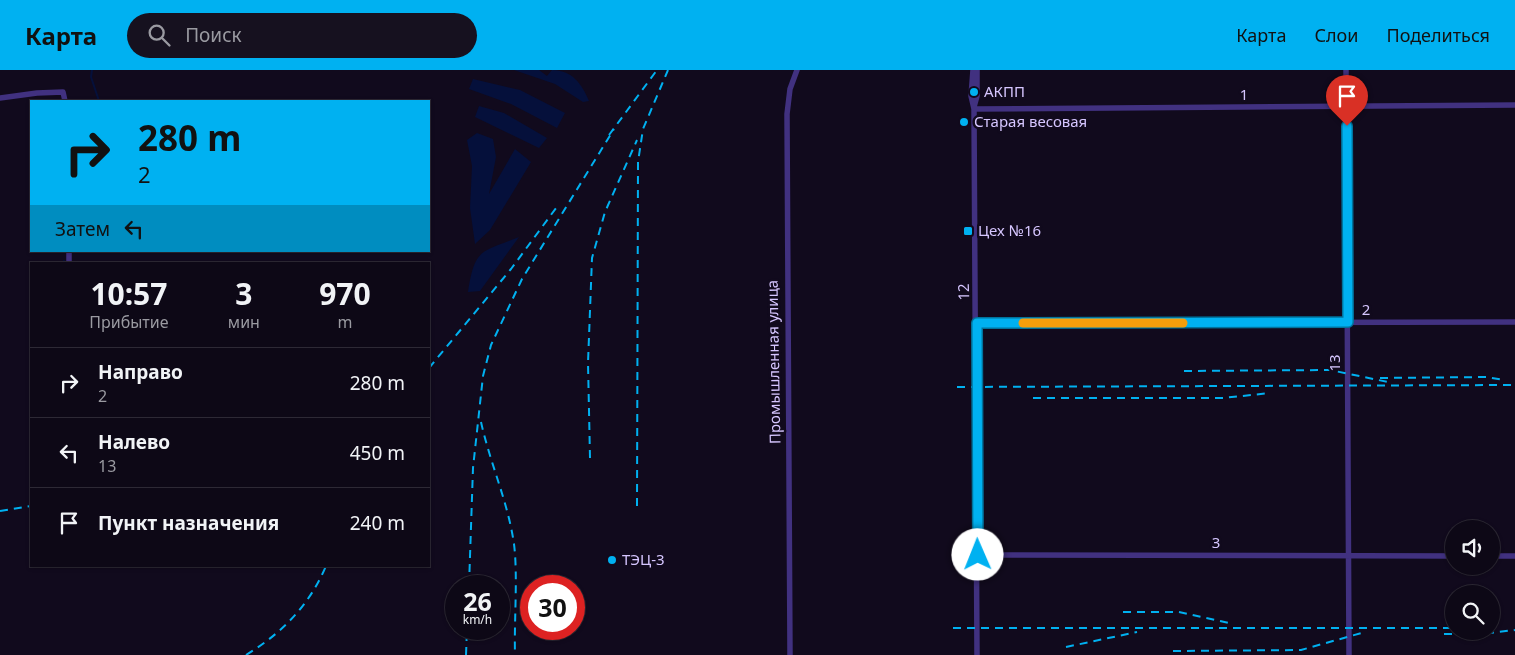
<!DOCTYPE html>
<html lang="ru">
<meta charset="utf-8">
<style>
:root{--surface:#0d0816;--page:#16111f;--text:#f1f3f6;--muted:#9a9aa1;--line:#2d2935;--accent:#00b1f1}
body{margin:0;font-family:"Noto Sans",sans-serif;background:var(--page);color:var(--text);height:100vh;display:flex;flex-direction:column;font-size:19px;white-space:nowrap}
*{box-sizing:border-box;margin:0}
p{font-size:16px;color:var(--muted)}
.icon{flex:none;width:28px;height:28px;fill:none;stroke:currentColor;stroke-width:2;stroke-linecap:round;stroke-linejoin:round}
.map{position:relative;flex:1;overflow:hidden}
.details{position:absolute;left:30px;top:192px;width:400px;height:305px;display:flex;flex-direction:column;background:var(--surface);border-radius:0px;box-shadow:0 1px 4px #0004,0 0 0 1px var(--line)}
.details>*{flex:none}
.top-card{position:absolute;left:30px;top:30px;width:400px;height:152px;border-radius:0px;box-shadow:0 1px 4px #0004,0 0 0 1px var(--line);background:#00b1f1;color:#111;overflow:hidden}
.controls{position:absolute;left:1445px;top:450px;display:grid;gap:10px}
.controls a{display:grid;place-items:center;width:55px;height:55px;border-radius:50%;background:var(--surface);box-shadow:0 1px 4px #0004,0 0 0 1px var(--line);font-size:25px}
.speed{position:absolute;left:445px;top:505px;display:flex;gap:10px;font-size:25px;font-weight:700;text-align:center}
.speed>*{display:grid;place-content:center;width:65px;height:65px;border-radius:50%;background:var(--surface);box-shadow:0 1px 4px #0004,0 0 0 1px var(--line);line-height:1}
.speed small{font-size:12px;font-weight:400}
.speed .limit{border:8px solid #d22;background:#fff;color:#111}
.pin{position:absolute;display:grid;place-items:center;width:42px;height:42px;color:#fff;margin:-51px -21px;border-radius:50% 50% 50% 0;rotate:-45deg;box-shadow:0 0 5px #0007}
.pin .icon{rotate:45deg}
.me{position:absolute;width:55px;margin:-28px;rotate:359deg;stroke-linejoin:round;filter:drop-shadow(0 0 4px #0008)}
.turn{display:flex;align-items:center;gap:18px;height:105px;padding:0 25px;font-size:22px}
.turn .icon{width:65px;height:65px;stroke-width:2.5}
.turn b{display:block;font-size:35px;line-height:42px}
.then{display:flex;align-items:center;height:48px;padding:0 25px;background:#0003;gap:10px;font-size:19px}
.eta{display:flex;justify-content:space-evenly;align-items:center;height:85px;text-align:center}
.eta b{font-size:30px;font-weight:700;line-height:35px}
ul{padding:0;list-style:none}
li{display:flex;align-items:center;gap:15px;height:70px;padding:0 25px;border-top:1px solid var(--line)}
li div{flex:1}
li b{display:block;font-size:19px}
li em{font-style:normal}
header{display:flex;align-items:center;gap:30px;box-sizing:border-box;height:70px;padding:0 25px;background:var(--accent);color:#111}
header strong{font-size:24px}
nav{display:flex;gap:28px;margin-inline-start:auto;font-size:18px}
.search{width:350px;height:45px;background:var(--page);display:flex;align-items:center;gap:12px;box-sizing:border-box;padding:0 18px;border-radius:28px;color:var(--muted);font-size:19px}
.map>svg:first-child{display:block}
</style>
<header>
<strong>Карта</strong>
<div class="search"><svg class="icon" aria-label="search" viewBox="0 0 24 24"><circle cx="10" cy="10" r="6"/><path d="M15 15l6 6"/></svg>Поиск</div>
<nav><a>Карта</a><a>Слои</a><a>Поделиться</a></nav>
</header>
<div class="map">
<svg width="1515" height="585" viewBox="0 0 1515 585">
<rect width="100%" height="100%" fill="#110a1d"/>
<!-- water -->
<path fill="#05103b" d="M 514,0 L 539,0 L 547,6 L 552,0 C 572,0 582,14 589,31 L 583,32 L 555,14 Z
M 473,9 L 520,20 L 565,43 L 557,58 L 511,34 L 469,19 Z
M 479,36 L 504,43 L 547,68 L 539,78 L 475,47 Z
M 477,63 L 493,69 L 496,87 L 489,124 L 515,79 L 531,92 L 490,160 L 475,174 L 470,138 L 472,96 L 467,70 Z
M 519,167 L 480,221 L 468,222 C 475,178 480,183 519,167 Z"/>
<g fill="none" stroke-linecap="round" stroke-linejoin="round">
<!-- stream -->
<path stroke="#05103b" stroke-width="2" d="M 92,0 L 91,7 L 99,31
M 75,182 L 76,181
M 62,194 L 64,191"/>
<!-- minor -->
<path stroke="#413180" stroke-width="5.5" d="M 973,0 L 971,26 L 974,39 L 977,585
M 1346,0 L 1349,585
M 0,28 L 37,23 L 63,22 L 65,31
M 974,37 L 977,26 L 977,0
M 974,39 L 1515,35
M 69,181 L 69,194
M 977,253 L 1515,252
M 978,485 L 1454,486
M 1491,486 L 1515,486
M 790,585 L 787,44 L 790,19 L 797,0"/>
<!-- rail -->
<path stroke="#00b1f1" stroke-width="2" stroke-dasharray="8 6" stroke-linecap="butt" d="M 609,65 L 657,0
M 429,298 L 511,199 L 559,134
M 1184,301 L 1330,300 L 1388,312
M 1380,308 L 1486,307 L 1505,310
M 957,317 L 1515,315
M 1033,328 L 1223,328 L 1270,323
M 481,352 C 490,393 508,432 514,474 C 518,506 514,551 515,585
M 590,388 L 588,293 L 592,188 L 605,142 L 637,70
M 637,436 L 638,92 L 643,59 L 668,0
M 0,441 L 31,436
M 469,516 L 473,398 L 483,306 L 491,275 L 522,209 L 614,59
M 1123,542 L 1179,542 L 1229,553
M 953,558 L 1454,558
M 1444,564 L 1481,564 L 1515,560
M 1066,577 L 1137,562
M 1173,581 L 1301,580 L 1365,562
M 246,585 C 282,563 309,536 326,496
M 466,585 L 467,559"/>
</g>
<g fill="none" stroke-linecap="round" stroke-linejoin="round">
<!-- route casing -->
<g stroke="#00739d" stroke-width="12">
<path id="route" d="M 978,485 L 977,253 L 1348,252 L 1347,56"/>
</g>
<!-- route -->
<use href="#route" stroke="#00b1f1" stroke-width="9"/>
<!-- slow -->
<path stroke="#f59e0b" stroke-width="9" d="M 1023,253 L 1183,253"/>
</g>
<!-- markers -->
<g fill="#00b1f1" stroke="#110a1d" stroke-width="2">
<circle cx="974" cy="22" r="5"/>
<circle cx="964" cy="52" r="5"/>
<rect x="963" y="156" width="10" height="10" rx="2.5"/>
<circle cx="612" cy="490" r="5"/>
</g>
<g text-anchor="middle" stroke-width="5" stroke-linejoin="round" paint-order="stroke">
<!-- poi labels -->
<g font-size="15" fill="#d6c6ff" stroke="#110a1d" text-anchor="start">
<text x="984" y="27">АКПП</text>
<text x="974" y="57">Старая весовая</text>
<text x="978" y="166">Цех №16</text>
<text x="622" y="495">ТЭЦ-3</text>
</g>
<!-- street labels -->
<g font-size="15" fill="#d6c6ff" stroke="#110a1d">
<text x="1244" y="30">1</text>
<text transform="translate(964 222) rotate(-91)" y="5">12</text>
<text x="1366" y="245">2</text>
<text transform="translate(774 292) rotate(-91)" y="5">Промышленная улица</text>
<text transform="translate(1335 293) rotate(-90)" y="5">13</text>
<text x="1216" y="478">3</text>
</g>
</g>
</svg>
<div class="controls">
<a><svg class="icon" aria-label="sound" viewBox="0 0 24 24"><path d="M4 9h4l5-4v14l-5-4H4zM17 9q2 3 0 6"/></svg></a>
<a><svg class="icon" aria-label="search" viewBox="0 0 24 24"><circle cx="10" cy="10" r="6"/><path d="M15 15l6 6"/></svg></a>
</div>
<div class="speed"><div>26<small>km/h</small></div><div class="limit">30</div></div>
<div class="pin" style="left:1347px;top:56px;background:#d93025"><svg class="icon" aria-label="arrive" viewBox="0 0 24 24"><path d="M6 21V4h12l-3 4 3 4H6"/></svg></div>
<svg class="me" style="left:978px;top:485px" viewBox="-20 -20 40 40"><circle r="19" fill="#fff"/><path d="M0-13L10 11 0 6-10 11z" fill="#00b1f1"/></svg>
<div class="top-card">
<div class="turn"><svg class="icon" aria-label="right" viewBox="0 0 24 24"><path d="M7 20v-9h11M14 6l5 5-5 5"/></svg><div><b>280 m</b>2</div></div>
<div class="then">Затем<svg class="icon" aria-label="left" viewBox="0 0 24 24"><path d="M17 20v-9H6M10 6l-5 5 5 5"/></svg></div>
</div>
<section class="details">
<div class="eta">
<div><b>10:57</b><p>Прибытие</p></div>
<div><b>3</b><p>мин</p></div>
<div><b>970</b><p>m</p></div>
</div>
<ul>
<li><svg class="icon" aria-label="right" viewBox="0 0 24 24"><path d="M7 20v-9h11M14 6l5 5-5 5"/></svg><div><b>Направо</b><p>2</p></div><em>280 m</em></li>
<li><svg class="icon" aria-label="left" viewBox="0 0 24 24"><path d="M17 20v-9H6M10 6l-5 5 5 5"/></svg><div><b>Налево</b><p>13</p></div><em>450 m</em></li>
<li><svg class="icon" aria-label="arrive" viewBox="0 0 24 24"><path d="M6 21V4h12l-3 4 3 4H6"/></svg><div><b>Пункт назначения</b></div><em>240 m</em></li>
</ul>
</section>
</div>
